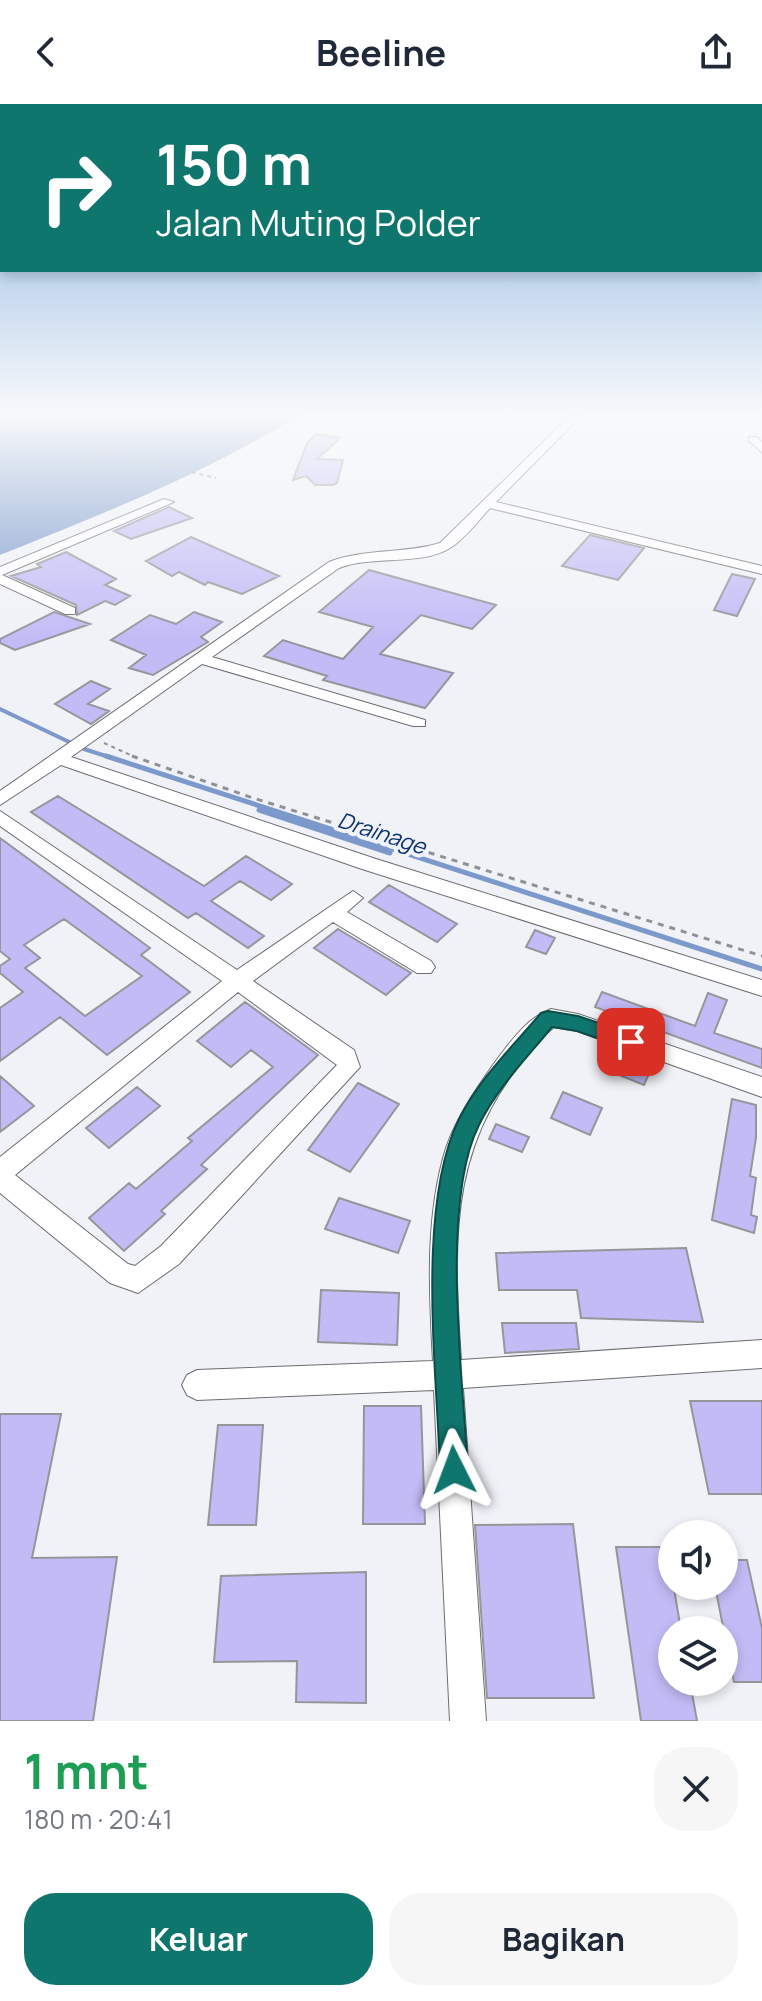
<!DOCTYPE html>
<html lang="id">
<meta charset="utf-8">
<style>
:root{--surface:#fff;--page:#f6f6f7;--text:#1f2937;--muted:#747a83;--accent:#0f766e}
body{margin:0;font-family:Manrope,sans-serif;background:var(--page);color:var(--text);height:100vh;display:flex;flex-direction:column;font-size:30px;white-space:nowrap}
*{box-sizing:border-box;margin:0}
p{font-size:26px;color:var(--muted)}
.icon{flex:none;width:44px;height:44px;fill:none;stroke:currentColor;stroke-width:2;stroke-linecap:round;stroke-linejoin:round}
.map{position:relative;height:1617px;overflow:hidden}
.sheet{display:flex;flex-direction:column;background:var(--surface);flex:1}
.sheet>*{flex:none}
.top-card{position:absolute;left:0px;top:0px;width:762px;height:168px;box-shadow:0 4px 12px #0003;background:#0f766e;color:#fff;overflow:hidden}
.buttons{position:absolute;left:658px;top:1416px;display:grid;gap:16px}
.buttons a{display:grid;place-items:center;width:80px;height:80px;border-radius:50%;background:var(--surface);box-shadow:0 4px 12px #0003;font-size:40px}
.pin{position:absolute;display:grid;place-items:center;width:68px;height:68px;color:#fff;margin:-34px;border-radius:16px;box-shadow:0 4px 12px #0006}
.me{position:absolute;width:88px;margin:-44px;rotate:357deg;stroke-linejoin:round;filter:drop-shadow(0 0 6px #0008)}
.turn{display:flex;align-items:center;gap:28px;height:168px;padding:0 24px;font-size:36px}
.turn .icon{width:104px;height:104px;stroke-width:2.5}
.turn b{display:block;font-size:56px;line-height:68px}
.round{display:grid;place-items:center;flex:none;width:84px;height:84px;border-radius:32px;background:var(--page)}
.headline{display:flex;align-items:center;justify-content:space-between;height:136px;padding:0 24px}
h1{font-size:48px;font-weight:700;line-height:60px;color:#1e9e55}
.primary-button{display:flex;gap:16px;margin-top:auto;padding:16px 24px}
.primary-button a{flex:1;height:92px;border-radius:32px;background:var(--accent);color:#fff;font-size:32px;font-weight:700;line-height:92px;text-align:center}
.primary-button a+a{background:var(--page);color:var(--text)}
header{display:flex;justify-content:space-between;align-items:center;height:104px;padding:0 24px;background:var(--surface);font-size:36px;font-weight:700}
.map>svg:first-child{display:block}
</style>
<header><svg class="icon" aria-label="back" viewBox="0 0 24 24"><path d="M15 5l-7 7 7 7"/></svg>Beeline<svg class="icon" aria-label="share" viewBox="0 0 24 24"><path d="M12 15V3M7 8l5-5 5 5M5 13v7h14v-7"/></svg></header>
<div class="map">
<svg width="762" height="1617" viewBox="0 0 762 1617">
<rect width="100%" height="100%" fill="#f0f2f7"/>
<!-- water -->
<path fill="#7b9acb" d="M 0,309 L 303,309 C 205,370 107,408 0,451 Z"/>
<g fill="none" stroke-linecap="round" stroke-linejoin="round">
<!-- stream-far1 -->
<path stroke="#7b9acb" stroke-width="4" d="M 0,605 L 84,645 L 112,654"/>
<!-- stream -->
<path stroke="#7b9acb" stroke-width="5" d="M 106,652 L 762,865
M 259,706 L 390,749"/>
</g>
<!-- building -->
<path fill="#c2bcf6" stroke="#96959a" stroke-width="2" fill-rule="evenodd" d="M 316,330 L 340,334 L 317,355 L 343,356 L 337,379 L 333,381 L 315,381 L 306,372 L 293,376 L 307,339 Z
M 169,403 L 192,414 L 131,435 L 114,427 Z
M 590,431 L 644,444 L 618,476 L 562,462 Z
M 191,433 L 279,472 L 242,490 L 208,478 L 205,481 L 179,468 L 172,472 L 146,457 Z
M 66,448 L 116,475 L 105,481 L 130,492 L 115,501 L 105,497 L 77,511 L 76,501 L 11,472 L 41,463 L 37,460 Z
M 369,466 L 496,501 L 472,525 L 421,511 L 380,550 L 453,569 L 425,604 L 323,576 L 327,572 L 264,552 L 283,536 L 343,555 L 373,523 L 319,508 Z
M 732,470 L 755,475 L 737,512 L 714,506 Z
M 54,508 L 90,520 L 15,546 L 0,539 L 0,535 Z
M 194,508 L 222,518 L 201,533 L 208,538 L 153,571 L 129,564 L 146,551 L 111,536 L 150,511 L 176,520 Z
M 91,577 L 110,585 L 88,600 L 109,607 L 91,620 L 55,600 Z
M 58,692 L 204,782 L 246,752 L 292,780 L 271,796 L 240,777 L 211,797 L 264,832 L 248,844 L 196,809 L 188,814 L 31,708 Z
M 0,734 L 150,844 L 141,851 L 190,888 L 107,951 L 60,913 L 0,957 L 0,904 L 23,888 L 0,869 L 0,862 L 10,855 L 0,847 ZM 64,815 L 142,872 L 85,912 L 25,864 L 40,854 L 24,841 Z
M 389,781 L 457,820 L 437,838 L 369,798 Z
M 338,825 L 411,869 L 386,891 L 314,844 Z
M 535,826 L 555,834 L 546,850 L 526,843 Z
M 602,888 L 695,922 L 708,889 L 727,896 L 714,929 L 762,945 L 762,964 L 595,903 Z
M 245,898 L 318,951 L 201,1061 L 207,1065 L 161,1107 L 165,1110 L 124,1147 L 89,1114 L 129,1079 L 136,1085 L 192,1037 L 188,1034 L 273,963 L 251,946 L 231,963 L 197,937 Z
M 617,950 L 652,963 L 644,981 L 609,967 Z
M 0,972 L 34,1002 L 0,1028 Z
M 358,979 L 399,1000 L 350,1068 L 308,1046 Z
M 137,983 L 160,1002 L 109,1044 L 86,1024 Z
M 563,988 L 602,1004 L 590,1031 L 551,1014 Z
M 732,995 L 756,1001 L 756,1034 L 750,1072 L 756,1074 L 751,1111 L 757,1113 L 754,1129 L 712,1116 Z
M 496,1020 L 529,1033 L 522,1048 L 489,1035 Z
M 339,1094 L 410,1117 L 398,1149 L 325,1125 Z
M 686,1144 L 703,1218 L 581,1214 L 577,1186 L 499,1186 L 496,1149 Z
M 321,1186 L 399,1189 L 397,1241 L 318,1238 Z
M 502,1219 L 576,1219 L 579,1245 L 505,1249 Z
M 690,1297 L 762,1297 L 762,1390 L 709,1390 Z
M 364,1302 L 421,1302 L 425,1420 L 363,1420 Z
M 0,1310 L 61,1310 L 32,1454 L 117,1453 L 93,1617 L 0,1617 Z
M 218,1321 L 263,1321 L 256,1421 L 208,1421 Z
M 573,1420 L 594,1594 L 487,1594 L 475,1421 Z
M 616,1443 L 667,1443 L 681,1526 L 672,1526 L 672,1578 L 690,1578 L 697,1617 L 641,1617 Z
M 724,1456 L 747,1456 L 762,1524 L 762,1578 L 734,1578 L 715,1482 L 724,1482 Z
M 366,1468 L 366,1599 L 296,1598 L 297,1557 L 214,1558 L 221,1472 Z"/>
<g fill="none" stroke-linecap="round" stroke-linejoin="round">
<!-- minor casing -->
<g stroke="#6b6d71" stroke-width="2">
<path id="minor" d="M 573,309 L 584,309 L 496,398 L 762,462 L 762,470 L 490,404 C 478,417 465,435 450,444 C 422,462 372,451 339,464 L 212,553 L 425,616 L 425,622 L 413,622 L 202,560 L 71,653 L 376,755 L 762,876 L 762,892 L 362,765 L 61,661 L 0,701 L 0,687 L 329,458 C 366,444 404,450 440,439 Z
M 749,333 L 757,333 L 762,338 L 762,348 L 749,337 Z
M 164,395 L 174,398 L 2,471 L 75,504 L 75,510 L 65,510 L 0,480 L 0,463 Z
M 0,707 L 237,866 L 353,787 L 363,794 L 347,808 L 431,857 L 435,863 L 431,869 L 417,869 L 333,818 L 253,877 L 354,946 L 360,963 L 179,1160 L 138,1189 L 110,1179 L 0,1089 L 0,1053 L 222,877 L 0,722 ZM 238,888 L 337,961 L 161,1142 L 135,1162 L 128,1160 L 15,1071 Z
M 551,905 L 578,910 L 762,973 L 762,993 L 577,927 L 554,923 L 547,929 C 449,1030 452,1124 461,1256 L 762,1236 L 762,1264 L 463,1284 L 486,1617 L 450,1617 L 434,1286 L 197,1296 L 187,1291 L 182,1281 L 187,1271 L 197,1266 L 433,1257 C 429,1188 425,1111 446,1044 C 457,1012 478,982 498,954 C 512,936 528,913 551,905 Z"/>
</g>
<!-- path-far1 -->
<path stroke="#909195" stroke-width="2" stroke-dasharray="4 4" stroke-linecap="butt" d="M 106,348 L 216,374
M 87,359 L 135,333
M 104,639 L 137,654"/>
<!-- path -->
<path stroke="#909195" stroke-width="3" stroke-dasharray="6 6" stroke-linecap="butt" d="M 132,652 L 253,694 L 762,852"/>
<!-- minor -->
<use href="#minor" fill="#fff" fill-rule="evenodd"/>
</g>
<!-- sky -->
<linearGradient id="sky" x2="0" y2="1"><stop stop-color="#7caadc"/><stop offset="0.58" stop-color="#f8f9fb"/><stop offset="1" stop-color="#f8f9fb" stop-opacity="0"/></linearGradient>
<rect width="762" height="535" fill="url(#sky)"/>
<!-- route -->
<path fill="#0f766e" stroke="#0a4d48" stroke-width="2" d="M 548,907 L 578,912 L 638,932 L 641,938 L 631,946 L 577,927 L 552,923 C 526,955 497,984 479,1021 C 440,1098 463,1277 468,1366 L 464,1375 L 454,1380 L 444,1375 L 440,1366 C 437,1267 416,1103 459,1015 C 479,975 512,943 541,909 Z"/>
<g text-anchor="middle" stroke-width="8" stroke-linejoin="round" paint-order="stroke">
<!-- water labels -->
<g font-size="22" font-style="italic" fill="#0e346f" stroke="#f0f2f7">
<text transform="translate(382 729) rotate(18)" y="8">Drainage</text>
</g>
</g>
</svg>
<div class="buttons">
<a><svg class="icon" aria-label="sound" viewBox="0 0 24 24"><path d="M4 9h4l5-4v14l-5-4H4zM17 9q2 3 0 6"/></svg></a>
<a><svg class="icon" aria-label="layers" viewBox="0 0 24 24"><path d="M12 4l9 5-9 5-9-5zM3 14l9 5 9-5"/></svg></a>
</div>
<div class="pin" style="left:631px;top:938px;background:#d93025"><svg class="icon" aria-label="arrive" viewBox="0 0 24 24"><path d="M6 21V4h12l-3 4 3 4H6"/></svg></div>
<svg class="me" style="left:454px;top:1366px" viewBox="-20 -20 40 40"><path d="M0-17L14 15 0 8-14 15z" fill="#0f766e" stroke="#fff" stroke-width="4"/></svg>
<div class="top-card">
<div class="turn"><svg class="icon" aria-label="right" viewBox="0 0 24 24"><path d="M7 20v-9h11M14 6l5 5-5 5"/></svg><div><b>150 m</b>Jalan Muting Polder</div></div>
</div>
</div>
<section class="sheet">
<div class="headline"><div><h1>1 mnt</h1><p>180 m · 20:41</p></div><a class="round"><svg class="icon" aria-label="close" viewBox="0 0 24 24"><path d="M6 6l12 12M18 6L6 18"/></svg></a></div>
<div class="primary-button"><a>Keluar</a><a>Bagikan</a></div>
</section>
